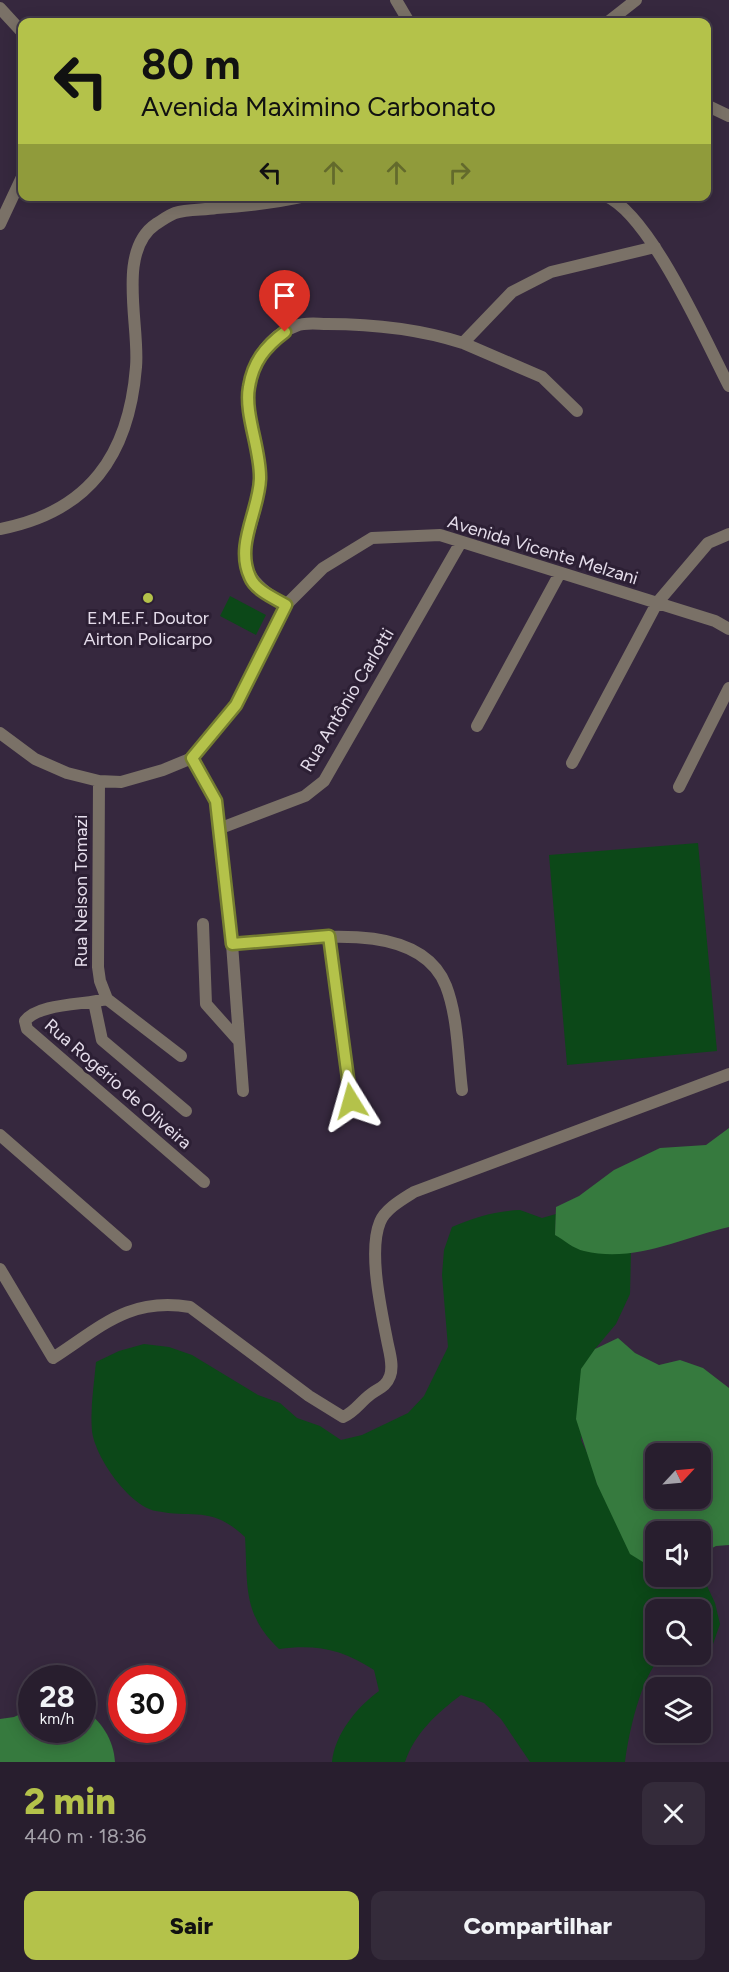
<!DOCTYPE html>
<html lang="pt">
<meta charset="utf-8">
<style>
:root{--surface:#281e2e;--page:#342b3a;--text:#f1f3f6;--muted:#a5a2aa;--line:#443c4a;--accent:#b4c24a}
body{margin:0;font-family:Figtree,sans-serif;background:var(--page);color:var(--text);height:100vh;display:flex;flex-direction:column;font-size:22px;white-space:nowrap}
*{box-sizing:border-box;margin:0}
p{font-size:20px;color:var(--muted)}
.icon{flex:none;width:33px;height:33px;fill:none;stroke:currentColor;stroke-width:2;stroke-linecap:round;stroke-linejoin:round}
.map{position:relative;height:1762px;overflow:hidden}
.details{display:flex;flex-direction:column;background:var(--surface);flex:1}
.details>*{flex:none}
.top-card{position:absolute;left:18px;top:18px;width:693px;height:183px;border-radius:12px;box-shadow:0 3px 15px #0003,0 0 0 2px var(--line);background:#b4c24a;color:#111;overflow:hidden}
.needle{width:39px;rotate:64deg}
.controls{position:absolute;left:645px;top:1443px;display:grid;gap:12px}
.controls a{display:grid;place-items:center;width:66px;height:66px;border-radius:12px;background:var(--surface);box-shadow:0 3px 15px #0003,0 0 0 2px var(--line);font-size:30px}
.speed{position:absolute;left:18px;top:1665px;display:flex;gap:12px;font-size:30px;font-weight:700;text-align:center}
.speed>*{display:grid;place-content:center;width:78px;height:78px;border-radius:50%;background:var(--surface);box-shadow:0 3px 15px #0003,0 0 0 2px var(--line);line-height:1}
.speed small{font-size:15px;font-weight:400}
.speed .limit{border:9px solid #d22;background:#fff;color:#111}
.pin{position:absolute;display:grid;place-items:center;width:51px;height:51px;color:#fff;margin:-62px -26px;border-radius:50% 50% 50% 0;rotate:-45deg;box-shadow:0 0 6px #0007}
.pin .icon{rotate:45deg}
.me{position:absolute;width:66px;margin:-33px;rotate:352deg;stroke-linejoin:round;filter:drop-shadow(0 0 4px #0008)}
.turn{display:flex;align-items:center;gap:21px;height:126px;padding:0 24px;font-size:27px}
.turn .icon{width:78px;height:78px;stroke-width:2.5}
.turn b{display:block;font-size:42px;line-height:51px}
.lanes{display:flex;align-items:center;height:57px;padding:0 24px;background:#0003;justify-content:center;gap:30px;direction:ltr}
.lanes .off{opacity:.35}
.round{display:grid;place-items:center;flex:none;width:63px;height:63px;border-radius:12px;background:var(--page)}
.head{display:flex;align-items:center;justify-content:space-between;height:102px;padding:0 24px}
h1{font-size:36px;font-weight:800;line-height:45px;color:var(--accent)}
.action{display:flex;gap:12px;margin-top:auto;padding:12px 24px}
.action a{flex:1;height:69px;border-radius:12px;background:var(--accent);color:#111;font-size:24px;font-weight:800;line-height:69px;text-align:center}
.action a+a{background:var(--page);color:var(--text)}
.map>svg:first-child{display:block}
</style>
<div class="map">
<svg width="729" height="1762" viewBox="0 0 729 1762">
<rect width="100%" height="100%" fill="#36283e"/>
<!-- green -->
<path fill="#0c4818" d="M 230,596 L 266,615 L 256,635 L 220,616 Z
M 698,843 L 717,1051 L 567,1065 L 549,855 Z
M 520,1210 L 542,1218 L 556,1214 L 555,1235 L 631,1252 L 630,1294 L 616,1324 L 595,1349 L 581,1440 L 592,1463 L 597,1484 L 651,1567 L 655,1566 L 656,1576 L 700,1576 L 701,1573 L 715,1603 L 720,1624 L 712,1647 L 701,1650 L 700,1610 L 656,1610 L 656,1654 L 662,1655 C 641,1677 629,1731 625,1762 L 530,1762 L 501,1719 L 484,1703 L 461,1695 C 437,1713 415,1733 405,1762 L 332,1762 C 335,1734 356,1708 379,1691 L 374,1670 C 342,1649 316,1644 279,1649 C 242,1614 248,1585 245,1537 C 210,1505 197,1519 156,1511 C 129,1506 95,1457 92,1431 C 90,1408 94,1385 96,1362 L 119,1351 L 144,1344 L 169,1347 L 192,1355 L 258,1395 L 280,1403 L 297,1418 L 320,1426 L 341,1440 L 362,1435 L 408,1413 L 424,1396 L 448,1347 L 442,1275 L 444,1250 L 452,1227 C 475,1217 495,1211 520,1210 Z"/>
<!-- forest -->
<path fill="#367a3e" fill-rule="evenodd" d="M 729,1128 L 729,1227 C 681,1238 635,1263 584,1251 C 574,1249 564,1240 555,1235 L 556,1207 L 579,1196 L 614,1170 L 660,1148 L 706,1145 Z
M 618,1338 L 635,1353 L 659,1365 L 680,1360 L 703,1368 L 729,1388 L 729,1545 L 716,1546 L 701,1554 L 700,1532 L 656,1532 L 655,1566 L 651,1567 L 630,1554 L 597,1484 L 576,1419 L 581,1369 L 595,1349 ZM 656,1454 L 700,1454 L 700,1498 L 656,1498 Z
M 31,1709 L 32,1730 L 82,1730 L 83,1709 C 101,1720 114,1740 115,1762 L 0,1762 L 0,1719 L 14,1717 Z"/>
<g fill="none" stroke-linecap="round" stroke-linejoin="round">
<!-- street -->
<path stroke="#7a7167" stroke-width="12" d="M 396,0 L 409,22
M 0,8 L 22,32
M 608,22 L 636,0
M 706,105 L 729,116
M 606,196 C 651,216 705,340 729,386
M 0,224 L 22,177
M 463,343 L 542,377 L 577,411
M 0,529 C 89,512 129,455 136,367 C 140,326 116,251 156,224 C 161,221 169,215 175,213 C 187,209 203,210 216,208 C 246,206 276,203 306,196
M 286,605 C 215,565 257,540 260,479 C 262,450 245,418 248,389 C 252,362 269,335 296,326 C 305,322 317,324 327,324 C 373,324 419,329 463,343 L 512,292 L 551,272 L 655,247
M 477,726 L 560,573
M 0,733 L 35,759 L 67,773 L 99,781 L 121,782 L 163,770 L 192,758 L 236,705 L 286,605 L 323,568 L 372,538 L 440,535 L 715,621 L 729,629
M 192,758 L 216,801 L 232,944 C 292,942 417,913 446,986 C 458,1017 458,1057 462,1090
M 572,763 L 657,603 L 708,543 L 729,534
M 99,781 L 98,967 L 100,981 L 107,999
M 679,787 L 729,688
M 221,828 L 305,796 L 324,781 L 461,542
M 203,924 L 206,1004 L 239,1041
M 329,936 L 351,1101
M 232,944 L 243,1091
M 107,999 C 84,1005 39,1003 25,1021 L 27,1029 L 204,1182
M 107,999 L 181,1056
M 94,1002 L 102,1040 L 186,1111
M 0,1135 L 126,1245
M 0,1269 L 53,1358 C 101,1327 129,1297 190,1307 L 309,1396 L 343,1417 C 355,1412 360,1402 371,1394 C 379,1388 386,1387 390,1376 C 394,1365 389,1351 387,1340 C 381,1309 368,1251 380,1222 C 385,1209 403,1199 414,1192 L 729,1074"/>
</g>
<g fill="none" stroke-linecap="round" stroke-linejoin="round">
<!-- route casing -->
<g stroke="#757e30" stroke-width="15">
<path id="route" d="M 285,332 C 265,347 253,362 249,387 C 244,414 261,450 260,479 C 259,511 235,545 250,577 C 255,590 274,598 286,605 L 236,705 L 192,758 L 216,801 L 232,944 L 329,936 L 351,1101"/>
</g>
<!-- route -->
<use href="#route" stroke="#b4c24a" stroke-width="10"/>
</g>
<!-- markers -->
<circle fill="#b4c24a" stroke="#2c1f34" stroke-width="2" cx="148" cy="598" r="6"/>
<g text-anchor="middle" stroke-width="6" stroke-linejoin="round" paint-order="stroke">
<!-- street labels -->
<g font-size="18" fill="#e5ddeb" stroke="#2c1f34">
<text transform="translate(543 550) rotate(17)" y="6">Avenida Vicente Melzani</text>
<text transform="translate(347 700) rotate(-59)" y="6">Rua Antônio Carlotti</text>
<text transform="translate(81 891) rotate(-90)" y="6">Rua Nelson Tomazi</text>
<text transform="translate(118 1084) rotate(41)" y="6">Rua Rogério de Oliveira</text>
</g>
<!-- poi labels -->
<g font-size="18" fill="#e5ddeb" stroke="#2c1f34">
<text x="148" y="624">E.M.E.F. Doutor<tspan x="148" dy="21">Airton Policarpo</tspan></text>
</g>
</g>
</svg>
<div class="controls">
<a><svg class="needle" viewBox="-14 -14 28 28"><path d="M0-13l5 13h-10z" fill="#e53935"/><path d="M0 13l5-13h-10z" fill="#a5a2aa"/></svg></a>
<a><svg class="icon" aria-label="sound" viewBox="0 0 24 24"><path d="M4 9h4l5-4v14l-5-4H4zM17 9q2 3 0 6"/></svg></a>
<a><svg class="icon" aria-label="search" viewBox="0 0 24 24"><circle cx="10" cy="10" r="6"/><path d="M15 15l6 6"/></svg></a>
<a><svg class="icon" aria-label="layers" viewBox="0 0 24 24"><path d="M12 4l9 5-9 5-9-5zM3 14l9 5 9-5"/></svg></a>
</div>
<div class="speed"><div>28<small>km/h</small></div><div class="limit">30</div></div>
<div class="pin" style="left:285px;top:332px;background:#d93025"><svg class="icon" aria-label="arrive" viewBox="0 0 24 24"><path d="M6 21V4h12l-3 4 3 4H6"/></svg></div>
<svg class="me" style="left:351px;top:1101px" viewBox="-20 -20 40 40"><path d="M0-17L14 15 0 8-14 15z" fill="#b4c24a" stroke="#fff" stroke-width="4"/></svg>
<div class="top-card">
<div class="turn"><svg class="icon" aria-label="left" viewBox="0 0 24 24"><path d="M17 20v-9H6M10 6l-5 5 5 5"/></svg><div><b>80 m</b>Avenida Maximino Carbonato</div></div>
<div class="lanes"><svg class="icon" aria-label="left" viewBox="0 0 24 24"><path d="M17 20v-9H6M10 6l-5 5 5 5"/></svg><svg class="icon off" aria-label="ahead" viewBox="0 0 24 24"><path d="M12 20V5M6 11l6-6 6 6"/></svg><svg class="icon off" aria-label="ahead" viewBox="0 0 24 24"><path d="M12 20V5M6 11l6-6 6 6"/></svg><svg class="icon off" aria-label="right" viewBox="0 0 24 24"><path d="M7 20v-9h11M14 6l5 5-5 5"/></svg></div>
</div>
</div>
<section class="details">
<div class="head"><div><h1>2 min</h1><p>440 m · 18:36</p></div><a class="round"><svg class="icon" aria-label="close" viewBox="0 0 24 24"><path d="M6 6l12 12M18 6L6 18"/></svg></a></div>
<div class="action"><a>Sair</a><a>Compartilhar</a></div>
</section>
